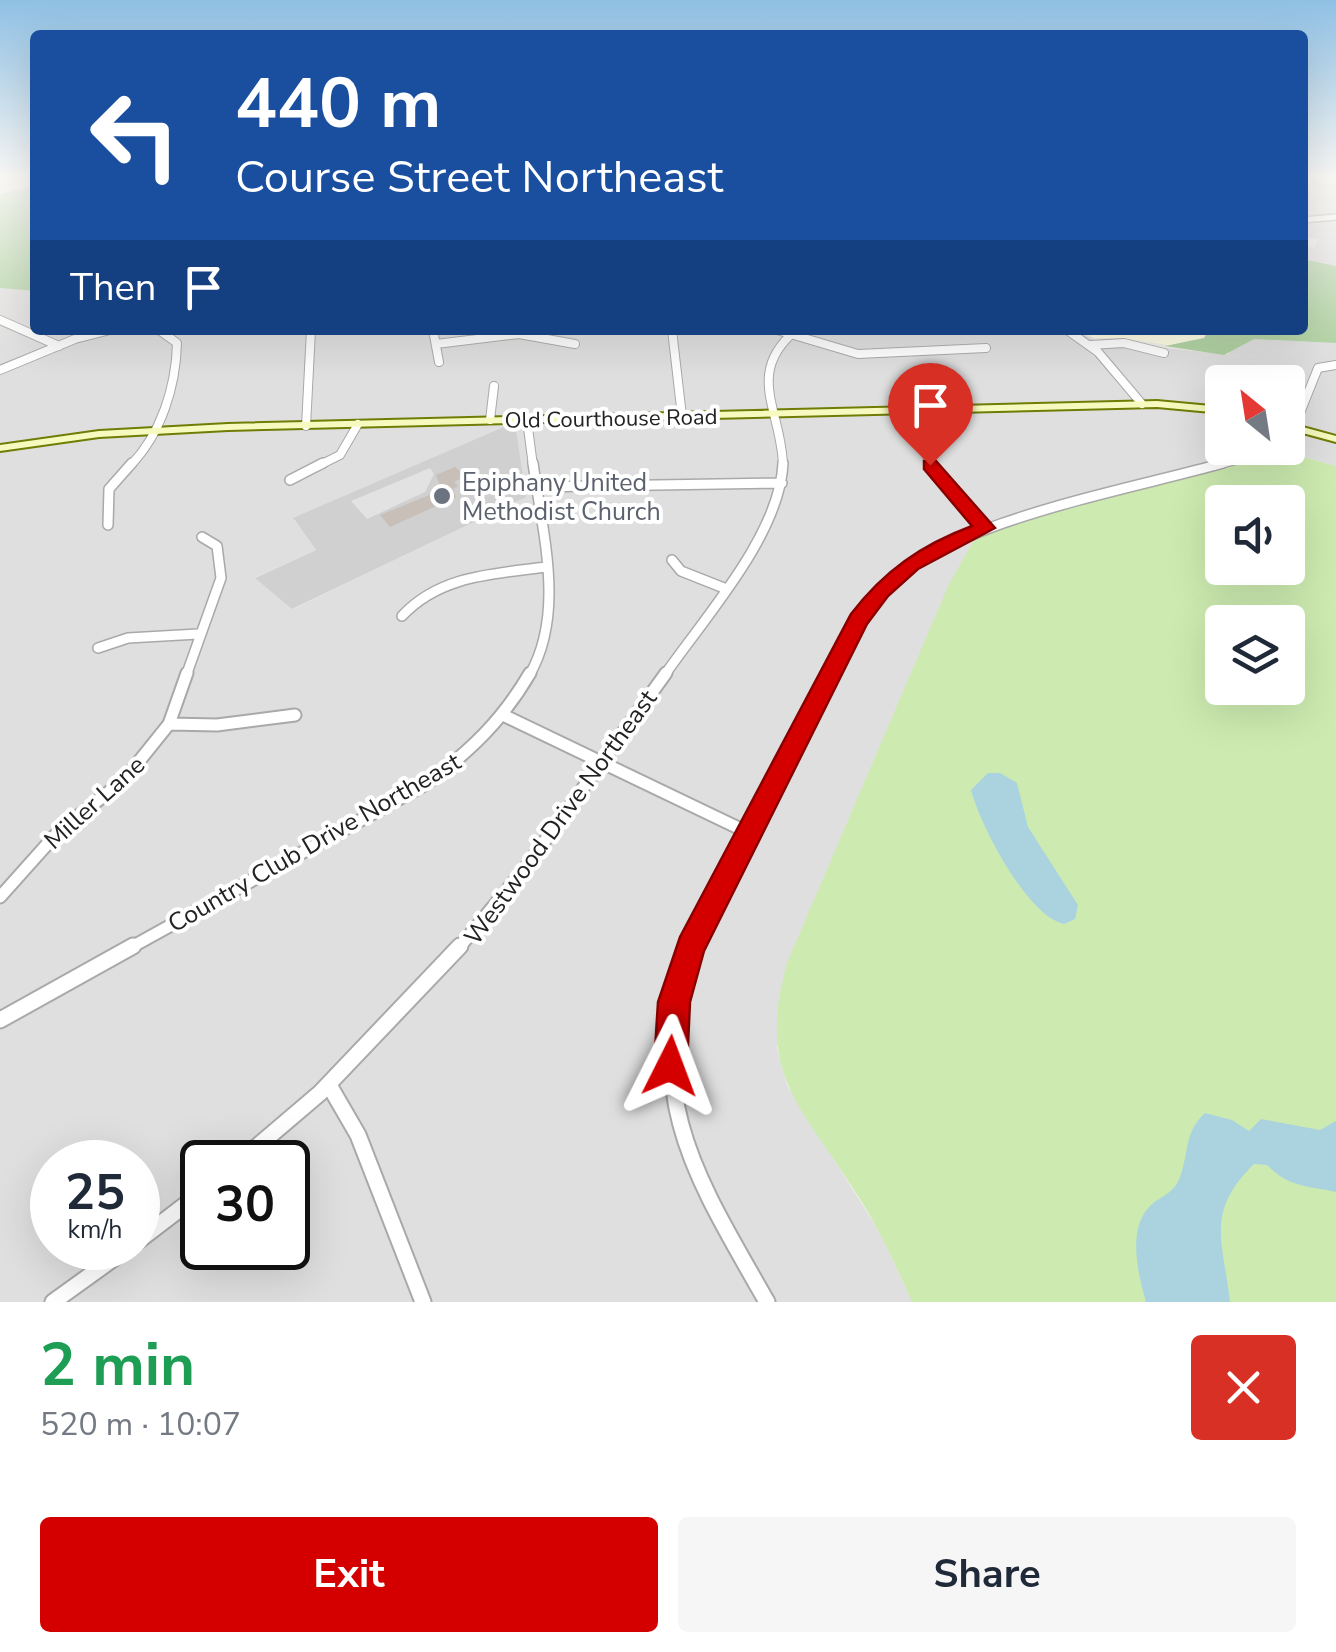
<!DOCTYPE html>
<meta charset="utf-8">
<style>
:root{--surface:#fff;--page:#f6f6f7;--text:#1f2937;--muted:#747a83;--accent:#d40000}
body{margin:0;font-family:"Nunito Sans",sans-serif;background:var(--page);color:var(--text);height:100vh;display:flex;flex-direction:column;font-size:38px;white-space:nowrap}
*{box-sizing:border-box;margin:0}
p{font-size:32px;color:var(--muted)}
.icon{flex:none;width:55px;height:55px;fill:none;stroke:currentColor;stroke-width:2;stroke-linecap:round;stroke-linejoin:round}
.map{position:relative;height:1302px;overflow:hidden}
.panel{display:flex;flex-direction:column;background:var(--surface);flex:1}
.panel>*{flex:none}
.banner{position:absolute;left:30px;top:30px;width:1278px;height:305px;border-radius:10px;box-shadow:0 10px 40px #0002;background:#1a4fa0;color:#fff;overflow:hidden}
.needle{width:65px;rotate:330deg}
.controls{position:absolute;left:1205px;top:365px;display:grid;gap:20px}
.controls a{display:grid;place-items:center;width:100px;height:100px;border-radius:10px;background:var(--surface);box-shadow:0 10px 40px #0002;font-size:50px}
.speed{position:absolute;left:30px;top:1140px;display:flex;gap:20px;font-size:50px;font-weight:700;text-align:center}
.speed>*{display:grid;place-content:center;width:130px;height:130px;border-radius:50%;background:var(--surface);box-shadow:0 10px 40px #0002;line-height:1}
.speed small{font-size:25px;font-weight:400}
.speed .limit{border:5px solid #111;border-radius:15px;background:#fff;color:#111}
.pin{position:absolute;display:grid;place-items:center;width:85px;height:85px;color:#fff;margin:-102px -42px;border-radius:50% 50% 50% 0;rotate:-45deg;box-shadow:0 0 10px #0007}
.pin .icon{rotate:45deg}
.me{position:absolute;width:110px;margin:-55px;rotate:3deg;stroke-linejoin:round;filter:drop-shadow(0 0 8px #0008)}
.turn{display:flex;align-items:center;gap:35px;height:210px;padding:0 40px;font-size:45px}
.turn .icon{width:130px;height:130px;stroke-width:2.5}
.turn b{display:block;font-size:70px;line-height:85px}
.then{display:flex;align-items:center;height:95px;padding:0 40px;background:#0003;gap:20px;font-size:38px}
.round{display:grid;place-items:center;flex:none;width:105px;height:105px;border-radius:10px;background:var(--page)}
.head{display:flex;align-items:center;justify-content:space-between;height:170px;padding:0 40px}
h1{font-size:60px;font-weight:700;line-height:75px;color:#1e9e55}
.action{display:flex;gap:20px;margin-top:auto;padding:20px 40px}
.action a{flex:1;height:115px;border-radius:10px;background:var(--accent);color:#fff;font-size:40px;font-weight:700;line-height:115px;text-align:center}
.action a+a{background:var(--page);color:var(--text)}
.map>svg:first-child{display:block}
</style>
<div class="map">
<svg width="1336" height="1302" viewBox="0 0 1336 1302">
<rect width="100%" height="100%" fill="#f2efe9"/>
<!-- residential -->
<path fill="#e0dfdf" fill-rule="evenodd" d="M 1303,178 L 1336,180 L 1336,266 L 1303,259 L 1303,246 L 1314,248 L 1318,239 L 1303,238 L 1302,202 L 1310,201 L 1303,197 Z
M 0,288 L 35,291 L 35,330 L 1075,330 L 1096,341 L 1223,354 L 1253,339 L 1336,343 L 1336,466 L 1274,449 L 985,529 L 777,1047 L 787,1085 L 882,1236 L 912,1302 L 0,1302 ZM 1222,382 L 1288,382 L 1288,448 L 1222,448 ZM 525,497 L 293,609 L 256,577 L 316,550 L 294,520 ZM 52,1162 L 138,1162 L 138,1248 L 52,1248 ZM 202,1162 L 288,1162 L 288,1248 L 202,1248 Z"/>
<!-- education -->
<path fill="#ffffe5" d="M 1079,330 L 1239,330 L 1228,354 L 1121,338 L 1094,338 Z"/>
<!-- religious -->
<path fill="#d0d0d0" d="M 506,426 L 516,430 L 526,497 L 292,609 L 255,578 L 316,550 L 293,518 Z"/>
<!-- grass -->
<path fill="#cdebb0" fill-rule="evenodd" d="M 1274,449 L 1336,466 L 1336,1302 L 912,1302 C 895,1264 879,1228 856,1193 C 801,1105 756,1076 787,963 L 949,584 L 979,531 ZM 1222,502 L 1288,502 L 1288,568 L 1222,568 ZM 1222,622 L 1288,622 L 1288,688 L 1222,688 Z"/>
<!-- forest -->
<path fill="#add19e" d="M 35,186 L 35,291 L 0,288 L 0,194 Z
M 1303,259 L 1336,266 L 1336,343 L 1254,339 L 1224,355 L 1165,346 L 1204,338 L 1209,330 L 1302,330 Z"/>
<!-- parking -->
<path fill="#e2e2e2" d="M 430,468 L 434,474 L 425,492 L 367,519 L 351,501 Z"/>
<!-- water -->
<path fill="#aad3df" d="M 988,773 L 1000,773 L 1017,783 L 1028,827 L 1078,905 L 1075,919 L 1064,924 C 1027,916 980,825 971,790 Z
M 1205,1113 L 1232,1120 L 1249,1131 L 1261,1119 L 1320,1130 L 1336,1121 L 1336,1192 C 1308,1186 1288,1187 1267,1165 L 1254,1164 C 1205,1212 1223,1240 1230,1302 L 1146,1302 C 1138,1274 1126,1227 1152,1204 C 1163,1195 1174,1193 1180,1177 C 1189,1153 1184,1132 1205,1113 Z"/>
<!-- building -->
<path fill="#c7bfb8" d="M 455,467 L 466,476 L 454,482 L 458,486 L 453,489 L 456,497 L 390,527 L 380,515 L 432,494 L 440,486 L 436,475 Z"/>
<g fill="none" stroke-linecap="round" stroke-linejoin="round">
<!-- street-far4 casing -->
<g stroke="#a9a9a9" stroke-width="8">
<path id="street-far4" d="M 1302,179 L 1315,178
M 1302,220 L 1336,217"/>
</g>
<!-- street-far3 casing -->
<g stroke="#a9a9a9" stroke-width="10">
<path id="street-far3" d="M 0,320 L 59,346
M 433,330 L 439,362
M 672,330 L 682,416
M 777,330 L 858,354 L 986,348
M 1067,330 L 1098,352 L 1142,404
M 436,344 L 519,334 L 575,344
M 1090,345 L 1124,343 L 1164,353
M 0,370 L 75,339 L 110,330
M 904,410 L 932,466
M 490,420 L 494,386
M 527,420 L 533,466
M 306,426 L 311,330
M 1288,443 L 1318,368 L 1336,365
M 130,466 C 161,434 176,387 177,343 L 159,330
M 318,466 L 340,455 L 358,424
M 783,466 C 782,411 744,374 796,330
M 1214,466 L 1279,448"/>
</g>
<!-- street-far2 casing -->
<g stroke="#a9a9a9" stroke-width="12">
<path id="street-far2" d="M 931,463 L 985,529
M 290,480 L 323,463
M 534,487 L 782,483
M 108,525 L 109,489 L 132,463
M 672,560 L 681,571 L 724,588
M 402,616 C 440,575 494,574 546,567
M 98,648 L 128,638 L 198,634
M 186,676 L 221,578 L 217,546 L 202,537
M 529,676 C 566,613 542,532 533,463
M 664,676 C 704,618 780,535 783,463
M 829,676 C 844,646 857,615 880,591 C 946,521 1129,490 1223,463"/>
</g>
<!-- street-far1 casing -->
<g stroke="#a9a9a9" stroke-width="15">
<path id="street-far1" d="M 505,716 L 749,833
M 169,724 L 217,725 L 295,715
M 0,897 L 59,831 L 124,780 L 169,724 L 187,673
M 128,949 L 426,784 C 470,751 502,721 530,673
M 458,949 L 526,867 L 666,673
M 689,949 L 830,673"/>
</g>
<!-- street casing -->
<g stroke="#a9a9a9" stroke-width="19">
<path id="street" d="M 690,946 C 643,1099 693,1172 767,1302
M 0,1020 L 133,946
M 329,1085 L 358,1135 L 423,1302
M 239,1162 L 320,1093 L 460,946
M 138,1241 L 202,1192
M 53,1302 L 128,1248"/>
</g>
<!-- secondary casing -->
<g stroke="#707d05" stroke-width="4">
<path id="secondary" d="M 1157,401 L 1222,407 L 1222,413 L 1157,407 L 228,430 L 99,437 L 0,451 L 0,445 L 99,431 L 228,424 Z
M 1288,423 L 1336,436 L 1336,442 L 1288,429 Z"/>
</g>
<!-- street-far4 -->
<use href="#street-far4" stroke="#fff" stroke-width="5"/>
<!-- street-far3 -->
<use href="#street-far3" stroke="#fff" stroke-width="8"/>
<!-- street-far2 -->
<use href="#street-far2" stroke="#fff" stroke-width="9"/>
<!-- street-far1 -->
<use href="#street-far1" stroke="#fff" stroke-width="11"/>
<!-- street -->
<use href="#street" stroke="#fff" stroke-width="15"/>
<!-- secondary -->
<use href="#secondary" fill="#f7fabf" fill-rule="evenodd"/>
</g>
<!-- sky -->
<linearGradient id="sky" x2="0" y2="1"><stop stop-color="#8fc0e4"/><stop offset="0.49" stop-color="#f9f8f5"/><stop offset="1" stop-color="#f9f8f5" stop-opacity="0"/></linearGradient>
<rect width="1336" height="361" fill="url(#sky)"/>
<!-- route -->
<path fill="#d40000" stroke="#8a0000" stroke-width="2.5" d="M 924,461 L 936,461 L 995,528 L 918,569 L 888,596 L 867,624 L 704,951 L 690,1002 L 687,1066 L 682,1078 L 670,1082 L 658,1078 L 654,1066 L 658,1002 L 680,937 L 851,614 C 884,571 921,545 972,526 L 924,469 Z"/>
<!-- markers -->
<circle fill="#6b7280" stroke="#fff" stroke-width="4" cx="442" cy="496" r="10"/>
<g text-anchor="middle" stroke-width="8" stroke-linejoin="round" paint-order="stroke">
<!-- far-street labels -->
<g font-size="22" fill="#222" stroke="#fff">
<text transform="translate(611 418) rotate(-1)" y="8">Old Courthouse Road</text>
</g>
<!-- worship labels -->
<g font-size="25" fill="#5b616d" stroke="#fff" text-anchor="start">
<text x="462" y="491">Epiphany United<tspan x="462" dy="29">Methodist Church</tspan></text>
</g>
<!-- street labels -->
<g font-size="25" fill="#222" stroke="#fff">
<text transform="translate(94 802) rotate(-42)" y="9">Miller Lane</text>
<text transform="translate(560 817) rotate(-54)" y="9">Westwood Drive Northeast</text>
<text transform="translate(314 842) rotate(-30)" y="9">Country Club Drive Northeast</text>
</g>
</g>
</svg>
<div class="controls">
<a><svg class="needle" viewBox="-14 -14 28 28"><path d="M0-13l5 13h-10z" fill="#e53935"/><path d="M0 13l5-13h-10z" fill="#747a83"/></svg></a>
<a><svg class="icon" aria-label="sound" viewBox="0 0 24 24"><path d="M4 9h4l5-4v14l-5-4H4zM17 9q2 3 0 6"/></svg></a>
<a><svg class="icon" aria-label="layers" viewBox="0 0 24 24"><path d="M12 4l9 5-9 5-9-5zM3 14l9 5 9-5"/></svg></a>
</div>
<div class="speed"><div>25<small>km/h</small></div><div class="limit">30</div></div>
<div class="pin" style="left:930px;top:465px;background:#d93025"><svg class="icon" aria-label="arrive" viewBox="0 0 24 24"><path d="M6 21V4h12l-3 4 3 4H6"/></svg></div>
<svg class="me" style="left:670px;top:1066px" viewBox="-20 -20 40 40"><path d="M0-17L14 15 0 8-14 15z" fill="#d40000" stroke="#fff" stroke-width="4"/></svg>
<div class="banner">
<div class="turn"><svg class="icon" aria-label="left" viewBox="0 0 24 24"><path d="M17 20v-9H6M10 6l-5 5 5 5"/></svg><div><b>440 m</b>Course Street Northeast</div></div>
<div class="then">Then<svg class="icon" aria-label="arrive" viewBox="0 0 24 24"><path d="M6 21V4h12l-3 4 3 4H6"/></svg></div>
</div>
</div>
<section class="panel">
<div class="head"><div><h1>2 min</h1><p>520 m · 10:07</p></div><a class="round" style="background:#d93025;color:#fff"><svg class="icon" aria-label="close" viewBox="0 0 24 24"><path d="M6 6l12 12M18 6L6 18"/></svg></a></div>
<div class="action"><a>Exit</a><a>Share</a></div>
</section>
